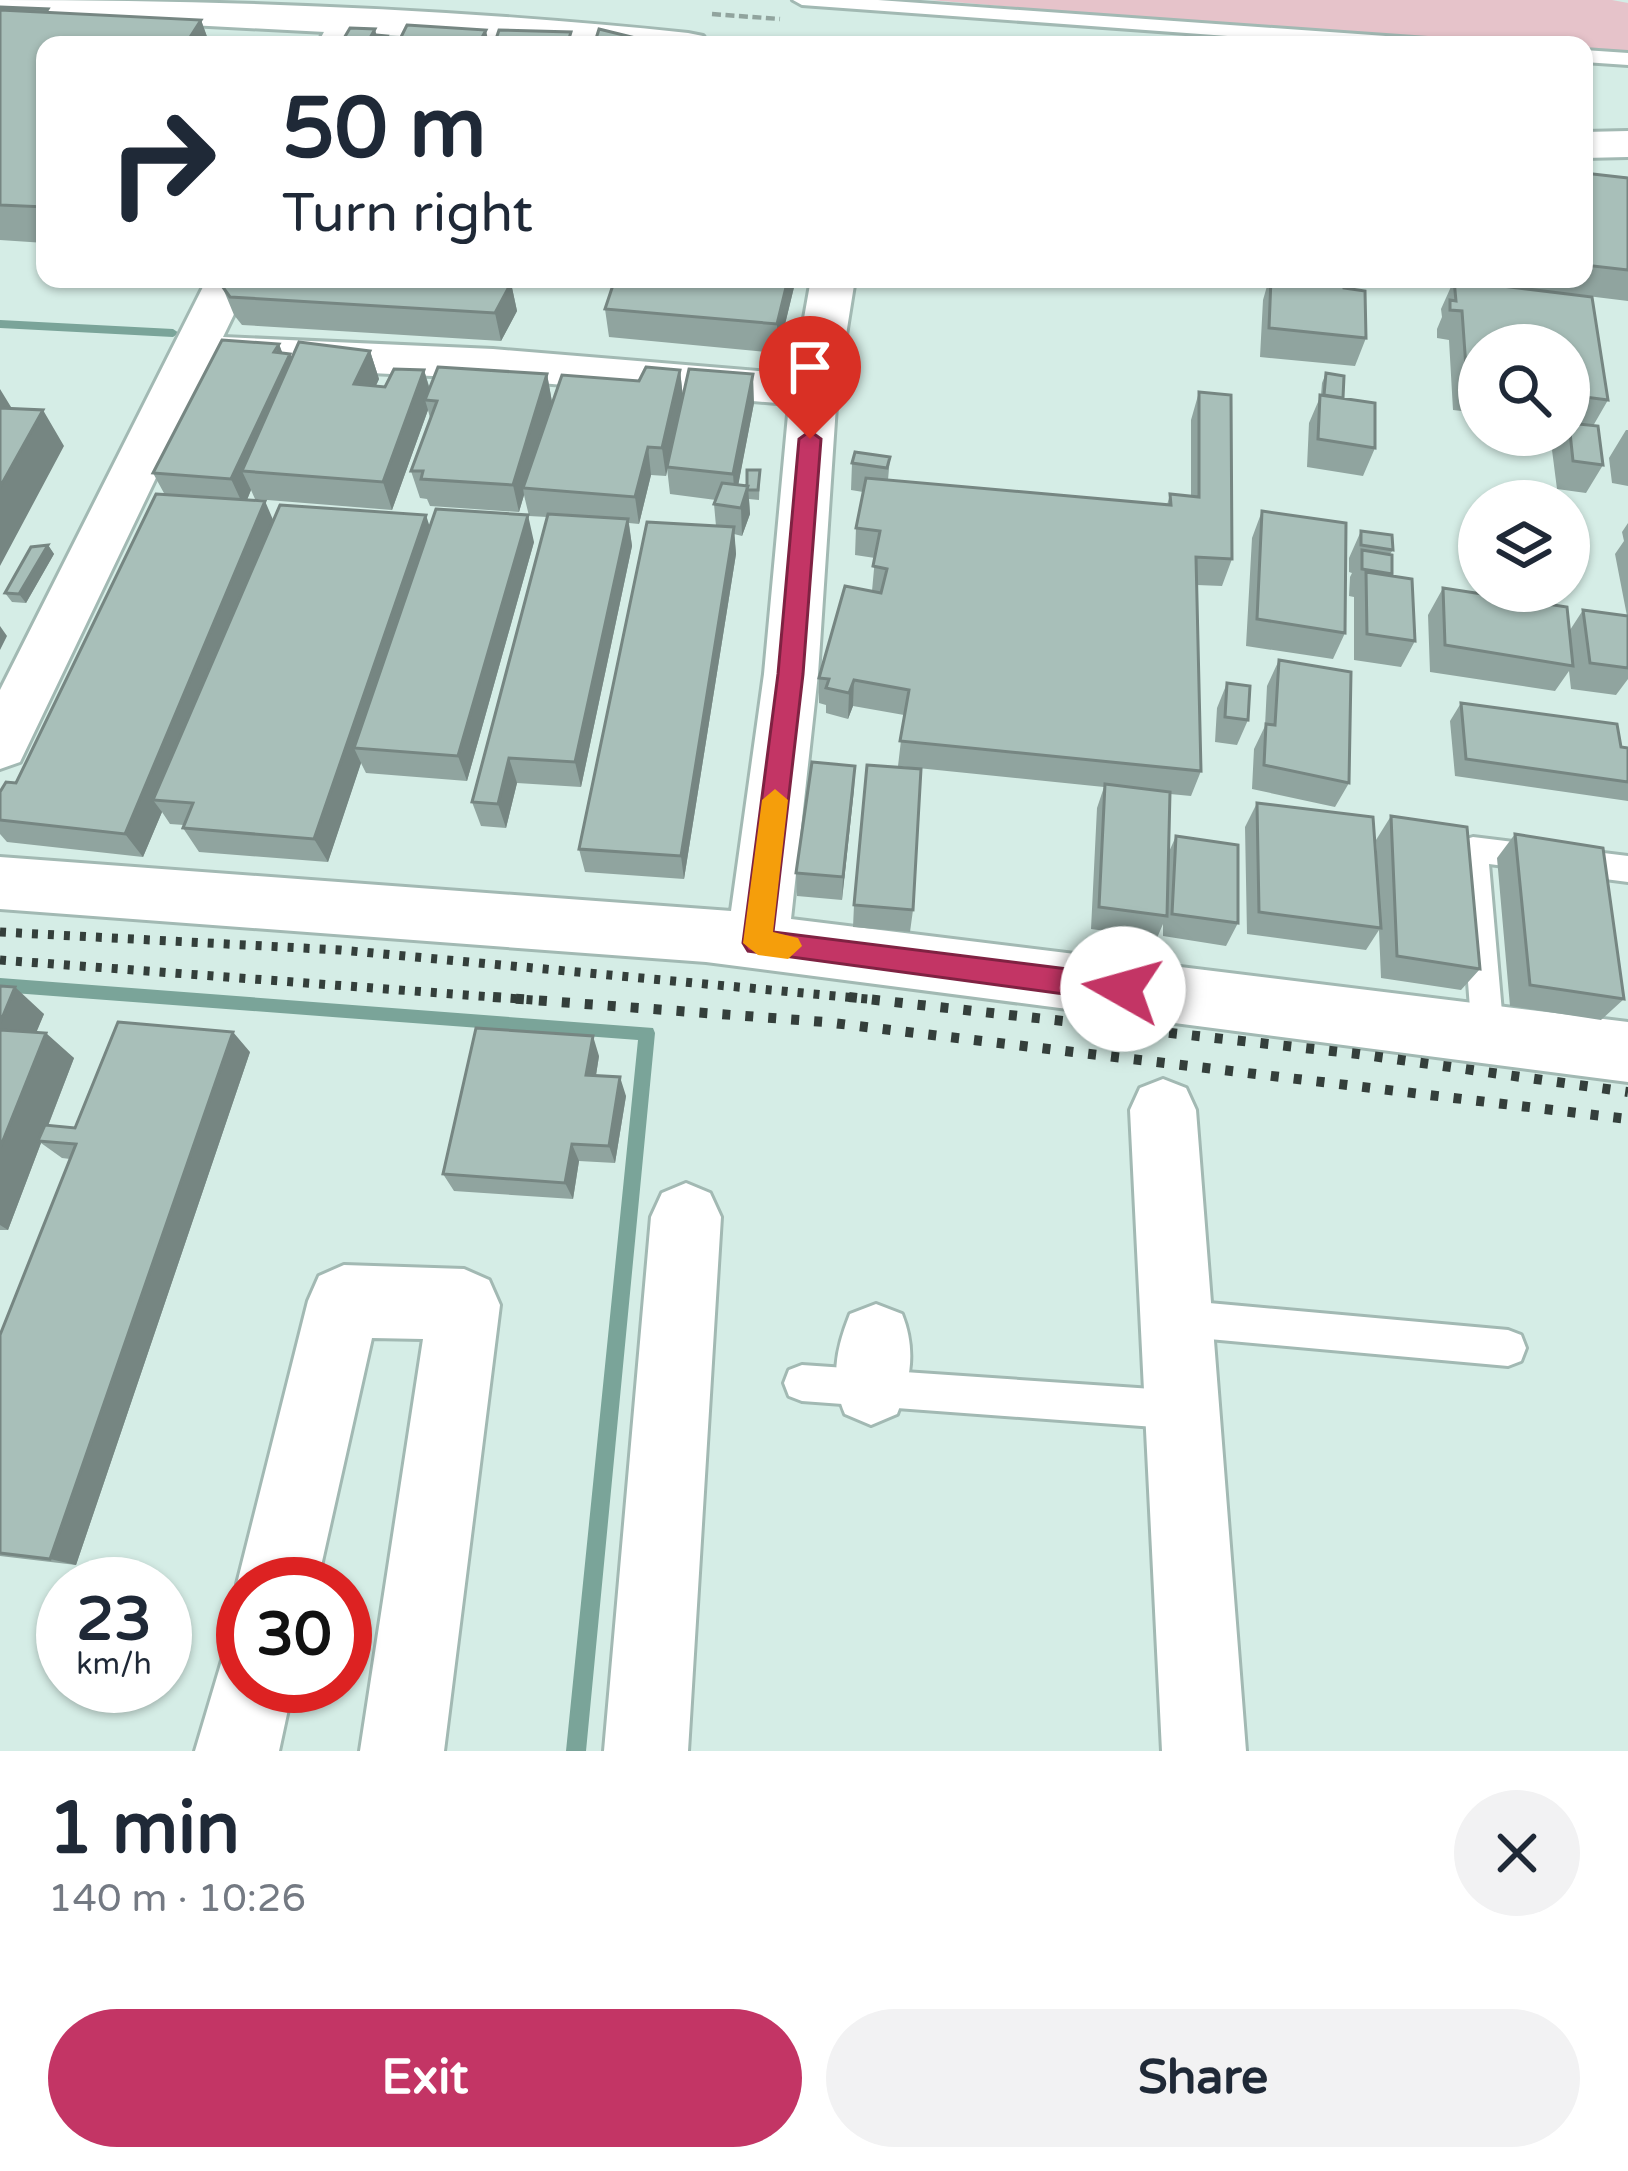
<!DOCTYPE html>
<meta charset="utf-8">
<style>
:root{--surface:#fff;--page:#f2f2f3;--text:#1f2937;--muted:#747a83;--accent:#c33565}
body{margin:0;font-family:"Varela Round",sans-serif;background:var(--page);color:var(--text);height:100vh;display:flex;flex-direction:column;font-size:45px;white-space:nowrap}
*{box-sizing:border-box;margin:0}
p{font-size:39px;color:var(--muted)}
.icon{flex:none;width:66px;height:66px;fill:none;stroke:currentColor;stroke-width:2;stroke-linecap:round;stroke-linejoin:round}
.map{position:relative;height:1751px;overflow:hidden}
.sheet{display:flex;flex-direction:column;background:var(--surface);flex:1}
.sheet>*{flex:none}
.guide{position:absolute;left:36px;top:36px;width:1557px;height:252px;border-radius:24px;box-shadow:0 3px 9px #0004;background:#fff;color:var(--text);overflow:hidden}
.tools{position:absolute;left:1458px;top:324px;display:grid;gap:24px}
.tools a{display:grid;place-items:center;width:132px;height:132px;border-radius:50%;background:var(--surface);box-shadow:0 3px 9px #0004;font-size:60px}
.speed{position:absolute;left:36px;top:1557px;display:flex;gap:24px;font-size:60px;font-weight:700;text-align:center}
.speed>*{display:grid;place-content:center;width:156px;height:156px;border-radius:50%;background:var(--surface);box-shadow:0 3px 9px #0004;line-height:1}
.speed small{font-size:30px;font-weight:400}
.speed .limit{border:18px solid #d22;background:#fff;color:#111}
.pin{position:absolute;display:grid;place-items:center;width:102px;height:102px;color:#fff;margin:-123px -51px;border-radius:50% 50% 50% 0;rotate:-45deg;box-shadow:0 0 12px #0007}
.pin .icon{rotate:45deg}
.me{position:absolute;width:132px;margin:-66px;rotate:277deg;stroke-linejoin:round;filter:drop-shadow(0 0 9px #0008)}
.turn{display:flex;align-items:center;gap:42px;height:252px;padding:0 48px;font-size:54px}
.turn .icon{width:156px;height:156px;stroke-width:2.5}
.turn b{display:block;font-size:84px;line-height:102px}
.round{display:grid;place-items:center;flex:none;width:126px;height:126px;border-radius:63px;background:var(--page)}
.headline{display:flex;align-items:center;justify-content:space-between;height:204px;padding:0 48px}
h1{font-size:72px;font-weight:700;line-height:90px}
.primary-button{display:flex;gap:24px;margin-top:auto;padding:24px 48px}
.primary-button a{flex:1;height:138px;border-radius:72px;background:var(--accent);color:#fff;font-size:48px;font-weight:700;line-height:138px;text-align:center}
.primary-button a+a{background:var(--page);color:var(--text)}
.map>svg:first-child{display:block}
</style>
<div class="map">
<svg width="1628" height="1751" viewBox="0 0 1628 1751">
<rect width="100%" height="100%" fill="#d5ede6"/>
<!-- green -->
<path fill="#e6c3ca" d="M 930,0 L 1612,0 L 1628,3 L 1628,60 L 1584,56 L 1584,45 L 1453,45 Z"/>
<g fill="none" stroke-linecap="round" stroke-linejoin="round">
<!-- stream -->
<path fill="#7aa499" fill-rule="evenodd" d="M 467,38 L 537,42 L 542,45 L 464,43 L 462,41 Z
M 0,320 L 173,329 L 179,333 L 173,337 L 0,328 Z
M 0,978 L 653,1028 L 655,1033 L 586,1751 L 566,1751 L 638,1040 L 0,992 Z"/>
<!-- service casing -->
<g stroke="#a2b9b3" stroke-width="6">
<path id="service" d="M 793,0 L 878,0 L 1428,39 L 1437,45 L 1350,45 L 802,5 Z
M 1584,50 L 1628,53 L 1628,65 L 1584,62 Z
M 1473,837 L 1628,856 L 1628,882 L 1489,864 L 1504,1035 L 1499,1045 L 1488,1050 L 1477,1045 L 1472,1035 L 1458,849 L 1463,840 Z
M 1176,1300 L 1508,1330 L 1521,1335 L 1526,1348 L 1521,1361 L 1508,1366 L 1176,1336 L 1163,1331 L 1158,1318 L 1163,1305 Z
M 802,1365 L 1182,1391 L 1195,1397 L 1201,1410 L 1195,1423 L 1182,1429 L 802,1401 L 789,1396 L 784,1383 L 789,1370 Z"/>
</g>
<!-- minor casing -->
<g stroke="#a2b9b3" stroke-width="6">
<path id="minor" d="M 346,12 L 364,23 L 355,45 L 317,45 L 333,15 Z
M 207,279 L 251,279 L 223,337 L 493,349 L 794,374 L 811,279 L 855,279 L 837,391 L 818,674 L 791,919 L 1628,1022 L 1628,1082 L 706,962 L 0,909 L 0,857 L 731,911 L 764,674 L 789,404 L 493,379 L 210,365 L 20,762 L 0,769 L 0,690 Z
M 1163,1079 L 1186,1088 L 1196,1110 L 1246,1751 L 1162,1751 L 1130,1110 L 1140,1088 Z
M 686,1183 L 710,1193 L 721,1217 L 688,1751 L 604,1751 L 651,1217 L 662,1193 Z
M 344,1265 L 464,1269 L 489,1280 L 500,1305 L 444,1751 L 360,1751 L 423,1339 L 372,1338 L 317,1584 L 243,1584 L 243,1598 L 237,1584 L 308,1301 L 319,1276 Z
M 876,1304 L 902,1314 C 916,1349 911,1380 897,1414 L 871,1425 L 845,1414 C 830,1379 836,1349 850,1314 Z
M 243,1649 L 243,1686 L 293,1686 L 279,1751 L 195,1751 L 223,1657 Z"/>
</g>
<!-- tertiary casing -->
<g stroke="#a2b9b3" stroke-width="6">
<path id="tertiary" d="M 0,0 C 230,0 459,9 688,33 L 703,36 L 709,45 L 573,45 L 0,15 Z
M 1628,131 L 1628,157 L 1584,158 L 1584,132 Z"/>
</g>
<!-- path -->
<path stroke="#91a49e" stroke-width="4.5" stroke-dasharray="9 4.5" stroke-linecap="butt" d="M 712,14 L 780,19"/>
<!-- service -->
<use href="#service" fill="#fff" fill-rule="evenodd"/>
<!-- minor -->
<use href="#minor" fill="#fff" fill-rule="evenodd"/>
<!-- tertiary -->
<use href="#tertiary" fill="#fff" fill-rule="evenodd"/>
<!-- rail-far1 -->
<path stroke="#343f3b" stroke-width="9" stroke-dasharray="6 10" stroke-linecap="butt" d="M 0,932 L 340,950 L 878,1000
M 0,960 L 533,1000"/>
<!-- rail -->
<path stroke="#343f3b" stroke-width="10" stroke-dasharray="8 15" stroke-linecap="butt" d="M 493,997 L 825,1022 L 1628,1119
M 849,997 L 1358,1054 L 1628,1092"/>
</g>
<!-- wall -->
<path fill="#90a49f" d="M 0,7 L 49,13 L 201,20 L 210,45 L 45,45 L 45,243 L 0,240 Z
M 1584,173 L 1628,177 L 1628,301 L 1521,288 L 1520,279 L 1584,279 Z
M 226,279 L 519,279 L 518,283 L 502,282 L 511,283 L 517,311 L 501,341 L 242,325 L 234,315 L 222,286 Z
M 615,279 L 796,279 L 778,353 L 609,337 L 605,309 Z
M 1259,279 L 1359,279 L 1355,289 L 1366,338 L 1355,366 L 1260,357 L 1263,300 L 1267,286 L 1259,284 Z
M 1454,280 L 1592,297 L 1608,400 L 1593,426 L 1598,426 L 1603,465 L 1586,493 L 1557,489 L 1552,450 L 1561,435 L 1569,435 L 1569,345 L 1479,345 L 1479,413 L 1453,410 L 1449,340 L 1437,338 L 1437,329 L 1442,317 L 1441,309 Z
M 279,344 L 282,353 L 290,354 L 292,359 L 370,351 L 379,379 L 376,386 L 385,387 L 424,370 L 430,389 L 547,374 L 552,402 L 680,370 L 683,398 L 754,403 L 738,485 L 746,486 L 760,470 L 759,500 L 749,499 L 750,514 L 742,536 L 734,534 L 736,554 L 684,879 L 585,872 L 579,849 L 716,526 L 714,504 L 716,500 L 670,494 L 667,468 L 666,476 L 651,475 L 639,524 L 629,523 L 632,546 L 581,787 L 517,783 L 506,828 L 481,826 L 472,802 L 547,517 L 529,516 L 524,495 L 519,512 L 430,506 L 427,499 L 420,498 L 411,471 L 430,418 L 428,410 L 392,510 L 255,499 L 251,490 L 247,500 L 273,520 L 430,526 L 534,542 L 467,781 L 366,773 L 361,763 L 328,862 L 199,852 L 183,828 L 184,825 L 170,824 L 162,812 L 143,857 L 7,842 L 0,834 L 0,792 L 16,783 L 165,495 L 153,473 Z
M 1326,373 L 1375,448 L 1363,476 L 1307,467 L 1309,423 L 1321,395 L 1322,383 Z
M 1199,392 L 1232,559 L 1222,586 L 1197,585 L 1201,771 L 1191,796 L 1170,794 L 1168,854 L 1176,836 L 1238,923 L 1226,946 L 1163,936 L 1163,924 L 1157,938 L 1091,929 L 1097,808 L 1104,787 L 898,766 L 904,715 L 853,706 L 848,719 L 826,713 L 826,705 L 819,703 L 819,678 L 872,591 L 875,558 L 855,555 L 856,528 L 863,492 L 851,490 L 852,463 L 890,457 L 888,480 L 1167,505 L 1170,494 L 1191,496 L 1191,420 Z
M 1626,430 L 1628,430 L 1628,486 L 1612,483 L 1609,458 Z
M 1262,511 L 1345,633 L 1333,659 L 1246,646 L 1252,538 Z
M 1628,523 L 1628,679 L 1616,695 L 1571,689 L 1569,671 L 1555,691 L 1430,672 L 1428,615 L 1443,588 L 1570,630 L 1583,610 L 1627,616 L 1615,554 L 1624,541 L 1622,532 Z
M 1361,531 L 1393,550 L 1390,554 L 1391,576 L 1415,641 L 1401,667 L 1354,660 L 1354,597 L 1349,596 L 1350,577 L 1352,573 L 1349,572 L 1349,558 Z
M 48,545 L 54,554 L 26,603 L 12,602 L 5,593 Z
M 1279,660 L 1349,783 L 1335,807 L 1252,789 L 1254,749 L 1265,726 L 1267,686 Z
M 1227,683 L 1248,720 L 1237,745 L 1215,742 L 1217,708 Z
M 1461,703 L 1628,748 L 1628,801 L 1455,776 L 1450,721 Z
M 855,766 L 842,900 L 797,896 L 796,873 Z
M 1257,803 L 1378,879 L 1376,840 L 1391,816 L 1480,969 L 1461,990 L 1381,978 L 1379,930 L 1366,950 L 1247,934 L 1245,827 Z
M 1515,834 L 1624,999 L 1601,1020 L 1510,1006 L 1497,858 Z
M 854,905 L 913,910 L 910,932 L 853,927 Z
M 0,986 L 44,1014 L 36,1032 L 74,1058 L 48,1126 L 75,1128 L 250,1052 L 76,1565 L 0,1556 L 0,1335 L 70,1159 L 62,1158 L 41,1143 L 8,1230 L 0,1230 Z
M 599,1056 L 596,1075 L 626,1096 L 615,1163 L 579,1161 L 573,1199 L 454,1191 L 443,1174 Z"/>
<!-- shaded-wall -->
<path fill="#768682" d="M 201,20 L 210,45 L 185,45 Z
M 375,29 L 379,45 L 366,45 Z
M 486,30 L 489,45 L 478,45 Z
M 788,279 L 796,279 L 778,353 L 777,324 Z
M 511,283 L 517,311 L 501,341 L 495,313 Z
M 279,344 L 286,362 L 290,354 L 301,382 L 242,471 L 251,490 L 244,507 L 231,479 Z
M 370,351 L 379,379 L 363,412 L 354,384 Z
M 424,370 L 432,398 L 425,400 L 428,410 L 392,510 L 383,482 Z
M 680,370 L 683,398 L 666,476 L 662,448 Z
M 547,374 L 552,402 L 523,488 L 524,495 L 519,512 L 513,485 Z
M 753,374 L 754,403 L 735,502 L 733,474 Z
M 0,389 L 19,420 L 0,433 Z
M 43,410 L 64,446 L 0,566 L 0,487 Z
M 648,447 L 651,475 L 639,524 L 635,497 Z
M 748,486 L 750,514 L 742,536 L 741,508 Z
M 265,501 L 277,529 L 153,800 L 162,812 L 143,857 L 125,834 Z
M 426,515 L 435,543 L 354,748 L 361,763 L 328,862 L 314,839 Z
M 528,515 L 534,542 L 467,781 L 458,756 Z
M 628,519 L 632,546 L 581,787 L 575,762 Z
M 734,527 L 736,554 L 684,879 L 681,856 Z
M 48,545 L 54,554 L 26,603 L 19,594 Z
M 0,626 L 7,636 L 0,650 Z
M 854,680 L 853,706 L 848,719 L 849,693 Z
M 509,758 L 517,783 L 506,828 L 498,804 Z
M 855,766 L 854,790 L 842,900 L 843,877 Z
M 15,987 L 44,1014 L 27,1055 L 0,1032 L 0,1023 Z
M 233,1032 L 250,1052 L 76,1565 L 50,1559 Z
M 46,1033 L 74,1058 L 42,1141 L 38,1141 L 41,1143 L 8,1230 L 0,1225 L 0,1148 Z
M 593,1036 L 599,1056 L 593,1094 L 586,1075 Z
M 620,1077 L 626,1096 L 615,1163 L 609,1146 Z
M 572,1144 L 579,1161 L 573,1199 L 565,1183 Z"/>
<!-- building -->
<path fill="#a8bfb9" stroke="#768682" stroke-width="3" d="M 0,7 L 48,9 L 46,12 L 0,10 Z
M 0,10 L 201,20 L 185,45 L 45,45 L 45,207 L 0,205 Z
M 407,25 L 486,30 L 478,45 L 397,45 Z
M 350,28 L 375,29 L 366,45 L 340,45 Z
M 599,29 L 664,45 L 594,45 Z
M 499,30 L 571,32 L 567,45 L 494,45 Z
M 376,35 L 387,36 L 382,43 L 378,43 Z
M 1584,173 L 1628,178 L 1628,270 L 1584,265 Z
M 226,279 L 469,279 L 511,283 L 495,313 L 230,297 L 222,286 Z
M 615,279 L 788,279 L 777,324 L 605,309 Z
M 1271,279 L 1344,281 L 1344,288 L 1365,291 L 1366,338 L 1269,328 Z
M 1454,280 L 1592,297 L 1608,400 L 1569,395 L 1569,345 L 1479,345 L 1479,383 L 1467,382 L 1462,311 L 1450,310 L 1450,300 L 1456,301 Z
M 222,340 L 279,344 L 274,352 L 290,354 L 231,479 L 153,473 Z
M 299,342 L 370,351 L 354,384 L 385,387 L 394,369 L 424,370 L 383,482 L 242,471 Z
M 438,367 L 547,374 L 513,485 L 421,479 L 423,471 L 411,471 L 437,401 L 425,400 Z
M 646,367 L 680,370 L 662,448 L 648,447 L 635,497 L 523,488 L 562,375 L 639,381 Z
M 689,369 L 753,374 L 733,474 L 667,467 Z
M 1326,373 L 1344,376 L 1343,398 L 1324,395 Z
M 1199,392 L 1231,395 L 1232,559 L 1196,557 L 1201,771 L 900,741 L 909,690 L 854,680 L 849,693 L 826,688 L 829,679 L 819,678 L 845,586 L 881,593 L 887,569 L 873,566 L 880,531 L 856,528 L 866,478 L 1171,505 L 1170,494 L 1199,497 Z
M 1320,395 L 1375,403 L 1375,448 L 1318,439 Z
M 0,408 L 43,410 L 0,487 Z
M 1569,423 L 1598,426 L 1603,465 L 1573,461 Z
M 855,452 L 890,457 L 887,468 L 852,463 Z
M 747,470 L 760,470 L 758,490 L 747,490 Z
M 722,483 L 748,486 L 741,508 L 714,504 Z
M 156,494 L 265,501 L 125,834 L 0,820 L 0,792 L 6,782 L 16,783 Z
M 280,505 L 426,515 L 314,839 L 183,828 L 193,803 L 153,800 Z
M 436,509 L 528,515 L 458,756 L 354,748 Z
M 1262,511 L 1346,523 L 1345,633 L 1257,619 Z
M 548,514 L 628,519 L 575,762 L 509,758 L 498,804 L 472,802 Z
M 647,522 L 734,527 L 681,856 L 579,849 Z
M 1361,531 L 1392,535 L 1393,550 L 1361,545 Z
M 48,545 L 19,594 L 5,593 L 31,547 Z
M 1362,550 L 1392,555 L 1392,574 L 1362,569 Z
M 1366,572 L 1412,579 L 1415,641 L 1367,634 Z
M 1443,588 L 1567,607 L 1573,666 L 1445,645 Z
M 1583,610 L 1628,616 L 1628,668 L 1590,663 Z
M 1279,660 L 1351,672 L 1349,783 L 1264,765 L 1266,724 L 1275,725 Z
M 1227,683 L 1250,686 L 1248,720 L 1225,717 Z
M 1461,703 L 1617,724 L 1621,747 L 1628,748 L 1628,782 L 1466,759 Z
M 812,762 L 855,766 L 843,877 L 796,873 Z
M 867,765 L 921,769 L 913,910 L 854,905 Z
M 1105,784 L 1170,792 L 1167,916 L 1099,907 Z
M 1257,803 L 1373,817 L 1381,928 L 1259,912 Z
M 1391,816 L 1467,827 L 1480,969 L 1397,956 Z
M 1515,834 L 1603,848 L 1624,999 L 1530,985 Z
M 1176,836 L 1238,845 L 1238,923 L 1172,914 Z
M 0,986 L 15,987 L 0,1023 Z
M 118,1022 L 233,1032 L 50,1559 L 0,1553 L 0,1335 L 76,1144 L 38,1141 L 45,1125 L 75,1128 Z
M 476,1028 L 593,1036 L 586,1075 L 620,1077 L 609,1146 L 572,1144 L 565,1183 L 443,1174 Z
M 0,1030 L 46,1033 L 0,1148 Z"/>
<!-- route -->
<path fill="#c33565" stroke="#7f2242" stroke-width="3" d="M 810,431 L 821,439 L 803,674 L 773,932 L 1123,976 L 1137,989 L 1133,998 L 1123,1002 L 748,951 L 743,943 L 778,674 L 799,439 Z"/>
<!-- slow -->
<path fill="#f59e0b" d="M 775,789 L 788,800 L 773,932 L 798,938 L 802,946 L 788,959 L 758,955 L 743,943 L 762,800 Z"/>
</svg>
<div class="tools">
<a><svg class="icon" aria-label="search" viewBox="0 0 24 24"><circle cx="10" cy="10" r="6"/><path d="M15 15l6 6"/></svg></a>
<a><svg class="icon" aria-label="layers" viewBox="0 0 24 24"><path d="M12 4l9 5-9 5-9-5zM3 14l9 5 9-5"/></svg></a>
</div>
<div class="speed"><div>23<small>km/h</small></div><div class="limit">30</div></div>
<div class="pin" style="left:810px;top:439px;background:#d93025"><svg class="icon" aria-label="arrive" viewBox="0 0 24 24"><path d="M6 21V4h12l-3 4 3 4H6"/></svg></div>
<svg class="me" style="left:1123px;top:989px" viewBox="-20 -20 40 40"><circle r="19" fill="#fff"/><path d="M0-13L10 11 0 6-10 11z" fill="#c33565"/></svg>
<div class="guide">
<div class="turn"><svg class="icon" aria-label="right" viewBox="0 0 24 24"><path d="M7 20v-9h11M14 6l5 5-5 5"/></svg><div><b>50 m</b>Turn right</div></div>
</div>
</div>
<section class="sheet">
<div class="headline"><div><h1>1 min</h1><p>140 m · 10:26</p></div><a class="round"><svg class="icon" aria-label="close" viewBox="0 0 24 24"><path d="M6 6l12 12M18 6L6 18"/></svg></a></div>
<div class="primary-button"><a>Exit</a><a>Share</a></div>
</section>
